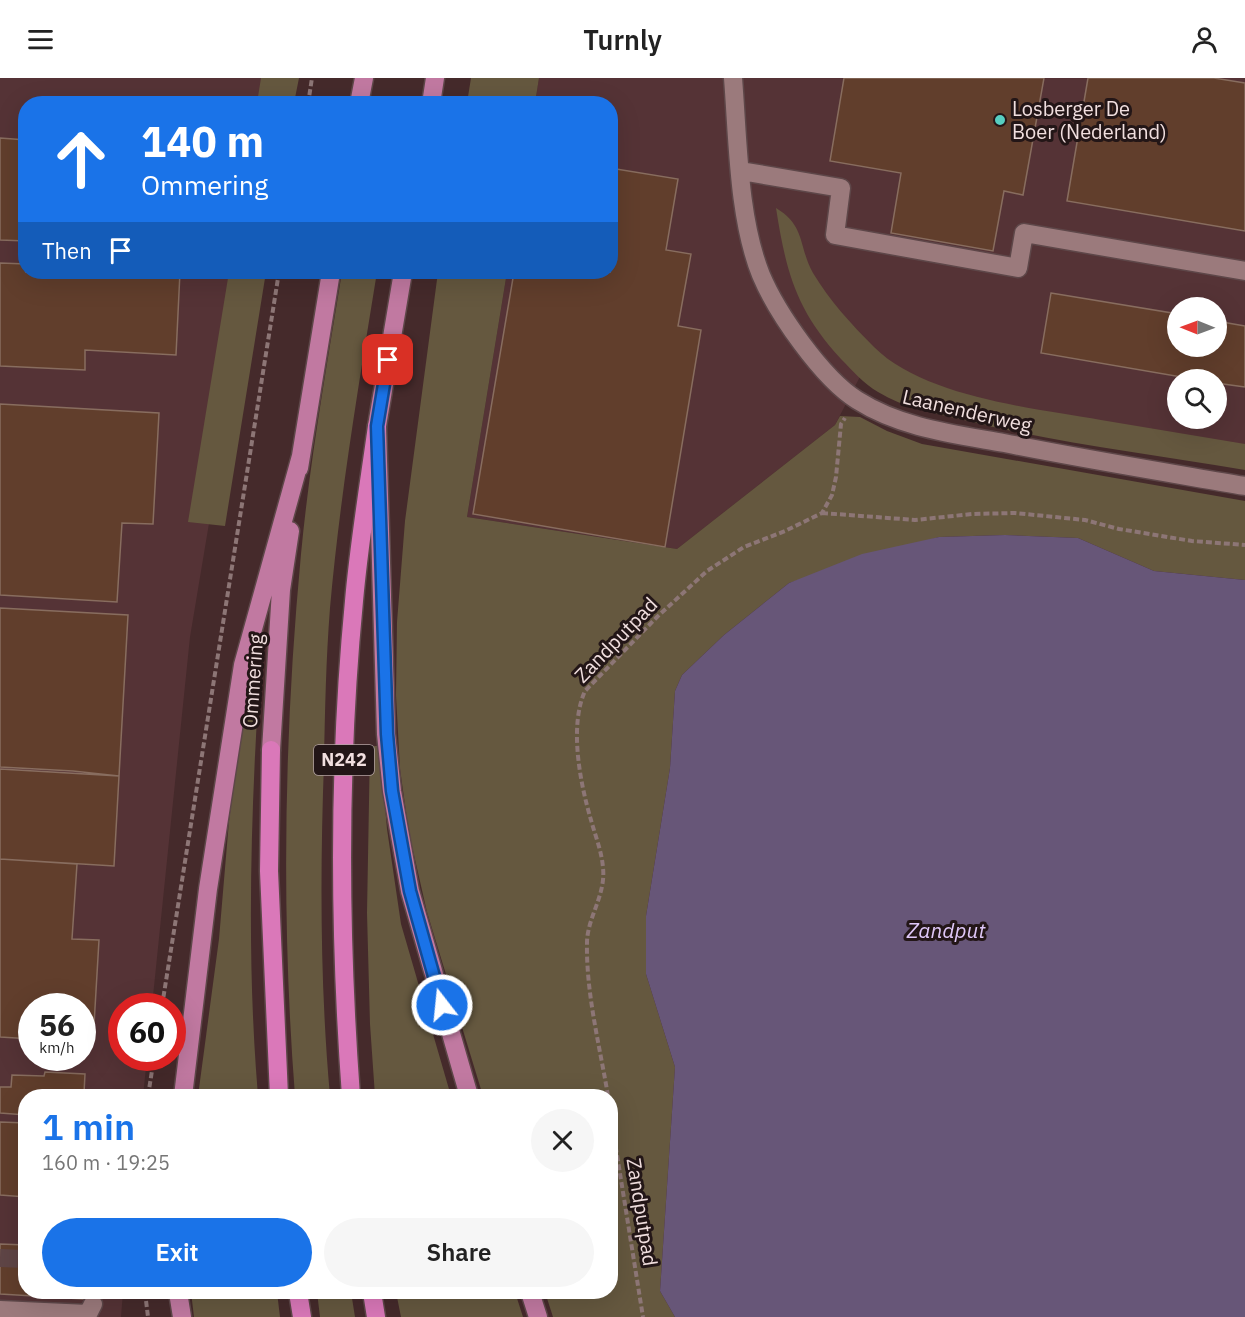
<!DOCTYPE html>
<meta charset="utf-8">
<style>
:root{--surface:#fff;--page:#f6f6f6;--text:#222;--muted:#767676;--accent:#1a73e8}
body{margin:0;font-family:"IBM Plex Sans",sans-serif;background:var(--page);color:var(--text);height:100vh;display:flex;flex-direction:column;font-size:22px;white-space:nowrap}
*{box-sizing:border-box;margin:0}
p{font-size:20px;color:var(--muted)}
.icon{flex:none;width:33px;height:33px;fill:none;stroke:currentColor;stroke-width:2;stroke-linecap:round;stroke-linejoin:round}
.map{position:relative;flex:1;overflow:hidden}
.sheet{position:absolute;left:18px;top:1011px;width:600px;height:210px;display:flex;flex-direction:column;background:var(--surface);border-radius:24px;box-shadow:0 6px 24px #0002}
.sheet>*{flex:none}
.top-card{position:absolute;left:18px;top:18px;width:600px;height:183px;border-radius:24px;box-shadow:0 6px 24px #0002;background:#1a73e8;color:#fff;overflow:hidden}
.needle{width:39px;rotate:271deg}
.controls{position:absolute;left:1167px;top:219px;display:grid;gap:12px}
.controls a{display:grid;place-items:center;width:60px;height:60px;border-radius:50%;background:var(--surface);box-shadow:0 6px 24px #0002;font-size:30px}
.speed{position:absolute;left:18px;top:915px;display:flex;gap:12px;font-size:30px;font-weight:700;text-align:center}
.speed>*{display:grid;place-content:center;width:78px;height:78px;border-radius:50%;background:var(--surface);box-shadow:0 6px 24px #0002;line-height:1}
.speed small{font-size:15px;font-weight:400}
.speed .limit{border:9px solid #d22;background:#fff;color:#111}
.pin{position:absolute;display:grid;place-items:center;width:51px;height:51px;color:#fff;margin:-26px;border-radius:12px;box-shadow:0 3px 9px #0006}
.me{position:absolute;width:66px;margin:-33px;rotate:344deg;stroke-linejoin:round;filter:drop-shadow(0 0 4px #0008)}
.turn{display:flex;align-items:center;gap:21px;height:126px;padding:0 24px;font-size:27px}
.turn .icon{width:78px;height:78px;stroke-width:2.5}
.turn b{display:block;font-size:42px;line-height:51px}
.then{display:flex;align-items:center;height:57px;padding:0 24px;background:#0003;gap:12px;font-size:22px}
.round{display:grid;place-items:center;flex:none;width:63px;height:63px;border-radius:32px;background:var(--page)}
.overview{display:flex;align-items:center;justify-content:space-between;height:102px;padding:0 24px}
h1{font-size:36px;font-weight:600;line-height:45px;color:var(--accent)}
.cta{display:flex;gap:12px;margin-top:auto;padding:12px 24px}
.cta a{flex:1;height:69px;border-radius:36px;background:var(--accent);color:#fff;font-size:24px;font-weight:600;line-height:69px;text-align:center}
.cta a+a{background:var(--page);color:var(--text)}
header{display:flex;justify-content:space-between;align-items:center;height:78px;padding:0 24px;background:var(--surface);font-size:27px;font-weight:600}
.map>svg:first-child{display:block}
</style>
<header><svg class="icon" aria-label="menu" viewBox="0 0 24 24"><path d="M4 6h16M4 12h16M4 18h16"/></svg>Turnly<svg class="icon" aria-label="person" viewBox="0 0 24 24"><circle cx="12" cy="8" r="4"/><path d="M4 21q1-7 8-7t8 7"/></svg></header>
<div class="map">
<svg width="1245" height="1239" viewBox="0 0 1245 1239">
<rect width="100%" height="100%" fill="#452a2b"/>
<!-- built -->
<path fill="#553336" fill-rule="evenodd" d="M 0,0 L 283,0 L 279,25 L 26,26 L 26,194 L 251,194 L 190,559 L 152,928 L 122,928 L 122,980 L 147,980 L 143,1018 L 26,1018 L 26,1214 L 123,1214 L 121,1239 L 0,1239 ZM 32,928 L 82,928 L 82,980 L 32,980 Z
M 539,0 L 1245,0 L 1245,379 L 944,324 L 865,289 L 835,347 L 677,471 L 467,439 L 507,194 L 610,194 L 610,26 L 535,25 ZM 1178,230 L 1216,230 L 1216,268 L 1178,268 ZM 1178,302 L 1216,302 L 1216,340 L 1178,340 Z"/>
<!-- green -->
<path fill="#65583f" d="M 261,0 L 299,0 L 294,25 L 257,25 Z
M 471,0 L 539,0 L 535,25 L 467,25 Z
M 776,130 C 806,148 798,168 813,195 C 830,223 851,246 874,269 C 924,319 1033,330 1101,342 C 1149,350 1197,358 1245,366 L 1245,392 C 1151,376 1056,365 964,342 C 935,335 904,330 878,314 C 864,306 852,292 841,281 C 796,232 786,194 776,130 Z
M 229,194 L 266,194 L 225,448 L 188,444 Z
M 342,194 L 377,194 C 359,305 340,417 330,530 C 326,581 325,632 324,684 C 320,795 320,907 330,1018 L 295,1018 C 281,838 284,656 301,476 C 310,381 327,287 342,194 Z
M 438,194 L 507,194 L 467,439 L 677,471 L 835,347 L 840,338 L 860,339 L 887,353 L 922,366 L 1245,423 L 1245,502 L 1154,493 L 1078,460 L 1005,457 L 939,459 L 789,505 L 724,557 L 682,597 L 675,613 L 670,690 L 646,838 L 646,896 L 675,989 L 660,1213 L 675,1239 L 553,1239 L 545,1214 L 610,1214 L 610,1018 L 483,1018 L 427,834 L 409,755 L 400,691 L 396,617 L 397,544 L 405,443 Z
M 250,588 L 260,588 C 251,731 246,875 258,1018 L 198,1018 L 219,861 L 229,743 Z
M 370,668 L 380,668 L 387,751 L 401,846 L 451,1018 L 375,1018 L 370,946 L 367,835 Z
M 191,1214 L 277,1214 L 280,1239 L 194,1239 Z
M 317,1214 L 351,1214 L 355,1239 L 320,1239 Z
M 396,1214 L 515,1214 L 523,1239 L 401,1239 Z"/>
<!-- water -->
<path fill="#675678" d="M 1005,457 L 1078,460 L 1154,493 L 1245,502 L 1245,1239 L 675,1239 L 660,1213 L 675,989 L 646,896 L 646,838 L 670,690 L 675,613 L 682,597 L 724,557 L 789,505 L 862,476 L 939,459 Z"/>
<!-- building -->
<path fill="#613e2c" stroke="#886d5f" stroke-width="1.5" d="M 844,0 L 1044,0 L 1023,117 L 1004,113 L 993,173 L 891,155 L 901,95 L 830,83 Z
M 1088,0 L 1214,0 L 1245,5 L 1245,153 L 1067,123 Z
M 0,60 L 26,62 L 26,163 L 0,162 Z
M 610,90 L 678,101 L 666,172 L 691,176 L 678,248 L 701,252 L 665,469 L 473,436 L 514,194 L 610,194 Z
M 0,185 L 26,186 L 26,194 L 180,194 L 176,277 L 85,272 L 85,292 L 0,288 Z
M 1051,215 L 1178,236 L 1178,268 L 1216,268 L 1216,243 L 1245,248 L 1245,309 L 1216,305 L 1216,302 L 1199,302 L 1041,275 Z
M 0,326 L 159,335 L 153,446 L 122,445 L 117,524 L 0,517 Z
M 0,530 L 128,537 L 119,698 L 73,693 L 0,689 Z
M 0,691 L 119,698 L 114,788 L 0,781 Z
M 0,781 L 77,786 L 72,861 L 99,862 L 93,964 L 82,964 L 82,928 L 32,928 L 32,961 L 0,959 Z
M 45,994 L 85,996 L 84,1015 L 68,1015 L 68,1018 L 26,1018 L 26,1037 L 0,1035 L 0,1009 L 11,1009 L 12,997 L 44,998 Z
M 0,1044 L 26,1045 L 26,1119 L 0,1117 Z
M 0,1166 L 26,1167 L 26,1214 L 83,1214 L 83,1221 L 0,1216 Z"/>
<g fill="none" stroke-linecap="round" stroke-linejoin="round">
<!-- minor-tunnel -->
<path stroke="#5f4546" stroke-width="18" stroke-dasharray="18 9" stroke-linecap="butt" d="M 0,1180 L 26,1181
M 93,1226 L 94,1214"/>
<!-- minor casing -->
<g stroke="#5e4749" stroke-width="21">
<path id="minor" d="M 733,0 C 738,62 738,140 761,197 C 777,235 822,300 857,322 C 901,350 954,356 1004,365 C 1084,381 1164,394 1245,408
M 741,93 L 841,110 L 835,157 L 1018,190 L 1024,155 L 1245,193
M 0,1232 L 88,1236 L 93,1226"/>
</g>
<!-- major casing -->
<g stroke="#5e4749" stroke-width="21">
<path id="major" d="M 359,26 L 364,0
M 431,26 L 435,0
M 403,194 L 377,348 L 386,656 L 392,713 L 410,813 L 469,1018
M 299,390 L 331,194
M 271,672 L 281,512 L 290,453
M 183,1018 L 208,811 L 243,587 L 301,378
M 178,1214 L 182,1239
M 530,1214 L 538,1239"/>
</g>
<!-- highway casing -->
<g stroke="#5e4749" stroke-width="21">
<path id="highway" d="M 271,672 L 269,793 L 279,1018
M 351,1018 C 339,854 338,688 354,523 C 359,465 369,406 377,348
M 298,1214 L 302,1239
M 372,1214 L 376,1239"/>
</g>
<!-- path -->
<path stroke="#8d7676" stroke-width="4" stroke-dasharray="6 3" stroke-linecap="butt" d="M 308,26 L 312,0
M 822,435 L 915,442 L 972,436 L 1015,435 L 1085,442 L 1119,451 L 1192,463 L 1245,467
M 162,928 L 279,194
M 148,1018 L 154,980
M 608,1018 C 600,969 586,916 587,865 C 587,840 606,817 603,790 C 602,774 595,757 591,742 C 580,705 569,648 585,613 L 657,539 L 707,493 L 744,469 L 785,453 L 822,435 L 832,417 L 836,399 L 841,346 L 845,340
M 610,1033 L 643,1239
M 145,1214 L 148,1239"/>
<!-- minor -->
<use href="#minor" stroke="#9b7a7c" stroke-width="18"/>
<!-- major -->
<use href="#major" stroke="#c179a1" stroke-width="18"/>
<!-- highway -->
<use href="#highway" stroke="#da78b9" stroke-width="18"/>
</g>
<g fill="none" stroke-linecap="round" stroke-linejoin="round">
<!-- route casing -->
<g stroke="#114b97" stroke-width="15">
<path id="route" d="M 388,282 L 377,348 L 387,656 L 392,713 L 410,813 L 442,927"/>
</g>
<!-- route -->
<use href="#route" stroke="#1a73e8" stroke-width="10"/>
</g>
<!-- markers -->
<circle fill="#57cec1" stroke="#231617" stroke-width="2" cx="1000" cy="42" r="6"/>
<g text-anchor="middle" stroke-width="6" stroke-linejoin="round" paint-order="stroke">
<!-- shield labels -->
<rect fill="#231617" stroke="#b3a3a3" stroke-width="1.5" x="314" y="667" width="60" height="30" rx="4.5"/>
<g font-size="18" font-weight="bold" fill="#f1dfdf">
<text x="344" y="688">N242</text>
</g>
<!-- poi labels -->
<g font-size="20" fill="#f1dfdf" stroke="#231617" text-anchor="start">
<text x="1012" y="38">Losberger De<tspan x="1012" dy="23">Boer (Nederland)</tspan></text>
</g>
<!-- street labels -->
<g font-size="20" fill="#f1dfdf" stroke="#231617">
<text transform="translate(967 333) rotate(13)" y="7">Laanenderweg</text>
<text transform="translate(616 562) rotate(-46)" y="7">Zandputpad</text>
<text transform="translate(253 603) rotate(-86)" y="7">Ommering</text>
<text transform="translate(642 1134) rotate(81)" y="7">Zandputpad</text>
</g>
<!-- water labels -->
<g font-size="21" font-style="italic" fill="#dfc7f7" stroke="#231617">
<text x="946" y="860">Zandput</text>
</g>
</g>
</svg>
<div class="controls">
<a><svg class="needle" viewBox="-14 -14 28 28"><path d="M0-13l5 13h-10z" fill="#e53935"/><path d="M0 13l5-13h-10z" fill="#767676"/></svg></a>
<a><svg class="icon" aria-label="search" viewBox="0 0 24 24"><circle cx="10" cy="10" r="6"/><path d="M15 15l6 6"/></svg></a>
</div>
<div class="speed"><div>56<small>km/h</small></div><div class="limit">60</div></div>
<div class="pin" style="left:388px;top:282px;background:#d93025"><svg class="icon" aria-label="arrive" viewBox="0 0 24 24"><path d="M6 21V4h12l-3 4 3 4H6"/></svg></div>
<svg class="me" style="left:442px;top:927px" viewBox="-20 -20 40 40"><circle r="17" fill="#1a73e8" stroke="#fff" stroke-width="3"/><path d="M0-11L8 9 0 5-8 9z" fill="#fff"/></svg>
<div class="top-card">
<div class="turn"><svg class="icon" aria-label="ahead" viewBox="0 0 24 24"><path d="M12 20V5M6 11l6-6 6 6"/></svg><div><b>140 m</b>Ommering</div></div>
<div class="then">Then<svg class="icon" aria-label="arrive" viewBox="0 0 24 24"><path d="M6 21V4h12l-3 4 3 4H6"/></svg></div>
</div>
<section class="sheet">
<div class="overview"><div><h1>1 min</h1><p>160 m · 19:25</p></div><a class="round"><svg class="icon" aria-label="close" viewBox="0 0 24 24"><path d="M6 6l12 12M18 6L6 18"/></svg></a></div>
<div class="cta"><a>Exit</a><a>Share</a></div>
</section>
</div>
